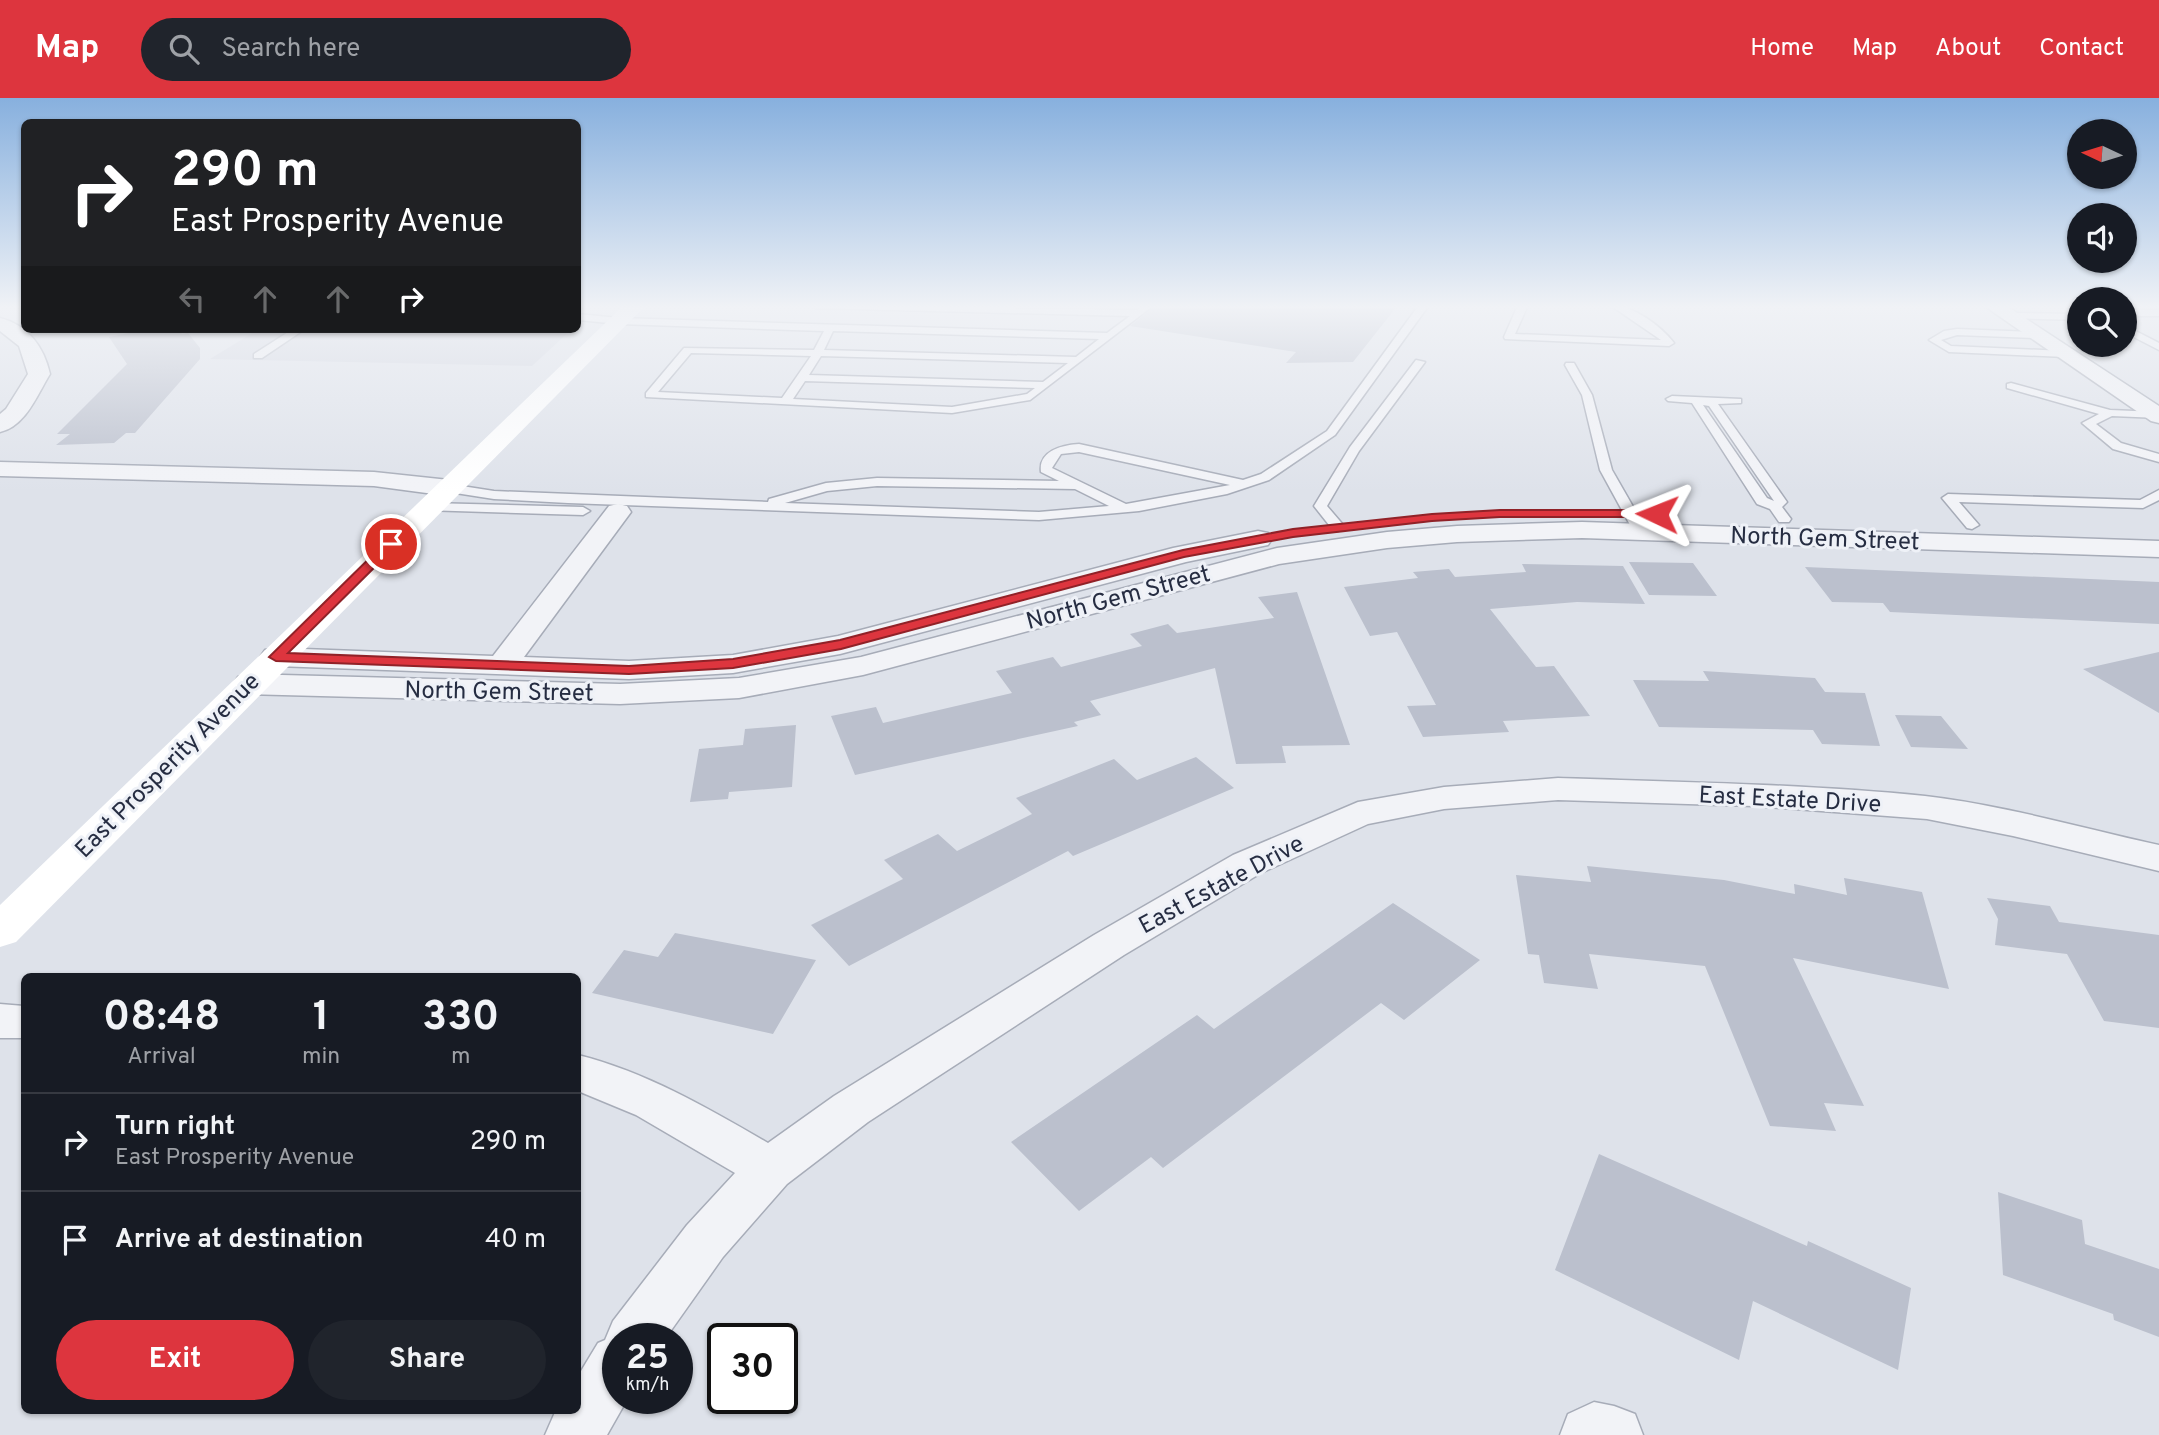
<!DOCTYPE html>
<style>
:root{--surface:#171b24;--page:#20242c;--text:#f1f3f6;--muted:#9ea1a6;--line:#363941;--accent:#dd353e}
body{margin:0;font-family:Overpass,sans-serif;background:var(--page);color:var(--text);height:100vh;display:flex;flex-direction:column;font-size:26px;white-space:nowrap}
*{box-sizing:border-box;margin:0}
p{font-size:23px;color:var(--muted)}
.icon{flex:none;width:38px;height:38px;fill:none;stroke:currentColor;stroke-width:2;stroke-linecap:round;stroke-linejoin:round}
.map{position:relative;flex:1;overflow:hidden}
.panel{position:absolute;left:21px;top:875px;width:560px;height:441px;display:flex;flex-direction:column;background:var(--surface);border-radius:10px;box-shadow:0 2px 5px #0004}
.panel>*{flex:none}
.top-card{position:absolute;left:21px;top:21px;width:560px;height:214px;border-radius:10px;box-shadow:0 2px 5px #0004;background:#202124;color:#fff;overflow:hidden}
.needle{width:46px;rotate:274deg}
.controls{position:absolute;left:2067px;top:21px;display:grid;gap:14px}
.controls a{display:grid;place-items:center;width:70px;height:70px;border-radius:50%;background:var(--surface);box-shadow:0 2px 5px #0004;font-size:35px}
.speed{position:absolute;left:602px;top:1225px;display:flex;gap:14px;font-size:35px;font-weight:700;text-align:center}
.speed>*{display:grid;place-content:center;width:91px;height:91px;border-radius:50%;background:var(--surface);box-shadow:0 2px 5px #0004;line-height:1}
.speed small{font-size:18px;font-weight:400}
.speed .limit{border:4px solid #111;border-radius:10px;background:#fff;color:#111}
.pin{position:absolute;display:grid;place-items:center;width:60px;height:60px;color:#fff;margin:-30px;border:4px solid #fff;border-radius:50%;box-shadow:0 2px 7px #0007}
.me{position:absolute;width:77px;margin:-38px;rotate:272deg;stroke-linejoin:round;filter:drop-shadow(0 0 5px #0008)}
.turn{display:flex;align-items:center;gap:24px;height:147px;padding:0 35px;font-size:32px}
.turn .icon{width:91px;height:91px;stroke-width:2.5}
.turn b{display:block;font-size:49px;line-height:60px}
.lanes{display:flex;align-items:center;height:66px;padding:0 35px;background:#0003;justify-content:center;gap:35px;direction:ltr}
.lanes .off{opacity:.35}
.eta{display:flex;justify-content:space-evenly;align-items:center;height:119px;text-align:center}
.eta b{font-size:42px;font-weight:700;line-height:49px}
.button{display:flex;gap:14px;margin-top:auto;padding:14px 35px}
.button a{flex:1;height:80px;border-radius:42px;background:var(--accent);color:#fff;font-size:28px;font-weight:700;line-height:80px;text-align:center}
.button a+a{background:var(--page);color:var(--text)}
ul{padding:0;list-style:none}
li{display:flex;align-items:center;gap:21px;height:98px;padding:0 35px;border-top:2px solid var(--line)}
li div{flex:1}
li b{display:block;font-size:26px}
li em{font-style:normal}
header{display:flex;align-items:center;gap:42px;box-sizing:border-box;height:98px;padding:0 35px;background:var(--accent);color:#fff}
header strong{font-size:33px}
nav{display:flex;gap:38px;margin-inline-start:auto;font-size:24px}
.search{width:490px;height:63px;background:var(--page);display:flex;align-items:center;gap:18px;box-sizing:border-box;padding:0 24px;border-radius:38px;color:var(--muted);font-size:26px}
.map>svg:first-child{display:block}
</style>
<header>
<strong>Map</strong>
<div class="search"><svg class="icon" aria-label="search" viewBox="0 0 24 24"><circle cx="10" cy="10" r="6"/><path d="M15 15l6 6"/></svg>Search here</div>
<nav><a>Home</a><a>Map</a><a>About</a><a>Contact</a></nav>
</header>
<div class="map">
<svg width="2159" height="1337" viewBox="0 0 2159 1337">
<rect width="100%" height="100%" fill="#dee2ea"/>
<!-- built -->
<path fill="#d0d4df" d="M 259,231 L 572,231 L 532,268 L 210,261 Z"/>
<!-- building -->
<path fill="#bbc0cd" d="M 1157,207 L 1398,207 L 1353,264 L 1286,265 L 1296,254 L 1130,228 Z
M 149,231 L 178,231 L 182,236 L 188,235 L 200,250 L 200,261 L 135,335 L 126,335 L 114,345 L 56,347 L 70,336 L 57,336 L 127,266 L 109,239 Z
M 1629,464 L 1693,465 L 1717,498 L 1649,497 Z
M 1522,466 L 1623,468 L 1645,506 L 1577,504 L 1490,511 L 1536,569 L 1554,568 L 1590,618 L 1503,623 L 1509,634 L 1423,639 L 1407,608 L 1436,607 L 1397,534 L 1370,538 L 1344,489 L 1418,480 L 1413,474 L 1449,471 L 1455,479 L 1526,474 Z
M 1805,469 L 2159,484 L 2159,526 L 1890,514 L 1883,505 L 1832,504 Z
M 1297,494 L 1350,647 L 1282,648 L 1286,665 L 1236,666 L 1215,570 L 1090,603 L 1101,617 L 1074,624 L 1078,628 L 855,677 L 831,618 L 876,609 L 883,625 L 1012,595 L 996,573 L 1053,559 L 1061,569 L 1142,548 L 1130,536 L 1168,526 L 1177,535 L 1274,520 L 1258,499 Z
M 2159,554 L 2159,615 L 2083,571 Z
M 1703,573 L 1815,580 L 1825,594 L 1865,595 L 1880,648 L 1822,646 L 1813,632 L 1659,629 L 1633,582 L 1709,583 Z
M 1895,617 L 1941,618 L 1968,651 L 1911,649 Z
M 796,627 L 792,689 L 729,694 L 728,701 L 690,704 L 699,651 L 743,647 L 745,631 Z
M 1196,659 L 1234,690 L 1073,758 L 1068,753 L 849,868 L 811,827 L 903,781 L 884,762 L 938,736 L 957,753 L 1032,716 L 1016,700 L 1114,661 L 1137,682 Z
M 1587,768 L 1724,782 L 1795,796 L 1794,786 L 1847,797 L 1844,780 L 1922,794 L 1949,891 L 1793,860 L 1864,1008 L 1824,1005 L 1836,1033 L 1770,1028 L 1705,868 L 1589,856 L 1598,891 L 1544,885 L 1539,857 L 1528,856 L 1516,777 L 1591,784 Z
M 1987,800 L 2050,808 L 2059,824 L 2159,837 L 2159,930 L 2104,923 L 2067,856 L 1995,847 L 1998,821 Z
M 1393,805 L 1480,862 L 1404,922 L 1381,905 L 1163,1070 L 1151,1059 L 1079,1113 L 1011,1044 L 1197,917 L 1214,931 Z
M 675,835 L 816,862 L 773,936 L 592,895 L 624,852 L 658,859 Z
M 1599,1056 L 1807,1148 L 1808,1143 L 1911,1190 L 1898,1272 L 1753,1203 L 1739,1262 L 1555,1172 Z
M 1998,1094 L 2082,1122 L 2085,1146 L 2159,1171 L 2159,1239 L 2114,1222 L 2113,1216 L 2003,1177 Z"/>
<g fill="none" stroke-linecap="round" stroke-linejoin="round">
<!-- lane casing -->
<g stroke="#a7acb8" stroke-width="3">
<path id="lane" d="M 810,207 L 1137,212 L 1143,207 L 1154,207 L 1030,302 L 952,315 L 646,299 L 646,295 L 684,250 L 814,252 L 824,233 L 619,226 L 578,222 L 578,216 L 619,220 L 1107,235 L 1130,218 L 815,210 ZM 833,233 L 1099,241 L 1076,259 L 824,252 ZM 691,255 L 811,258 L 782,300 L 658,294 ZM 821,258 L 1068,265 L 1043,284 L 809,277 ZM 805,283 L 1035,290 L 1027,296 L 952,309 L 793,301 Z
M 1419,207 L 1429,207 L 1335,337 L 1269,382 L 1227,396 L 1139,413 L 1039,422 L 568,405 L 494,401 L 449,394 L 443,390 L 449,386 L 494,393 L 768,404 L 769,401 L 826,385 L 877,380 L 1059,383 L 1041,374 C 1038,353 1062,347 1079,346 L 1243,382 L 1261,376 L 1327,333 ZM 1079,354 L 1230,387 L 1126,406 L 1052,370 L 1061,356 ZM 877,388 L 1075,391 L 1109,408 L 1039,414 L 785,405 L 827,393 Z
M 1518,207 L 1528,207 L 1515,236 L 1661,242 L 1610,207 C 1633,207 1661,228 1674,245 L 1669,248 L 1505,241 L 1504,239 Z
M 2124,212 L 2159,212 L 2159,218 L 2124,218 Z
M 2008,215 L 2079,216 L 2079,222 L 2005,220 L 2003,218 Z
M 2124,227 L 2159,245 L 2159,252 L 2124,234 Z
M 293,231 L 305,231 L 262,260 L 254,260 L 254,256 Z
M 1957,231 L 2036,234 L 2041,237 L 2036,240 L 1957,237 L 1941,242 L 1951,248 L 2065,253 L 2070,256 L 2065,259 L 1949,254 L 1929,242 L 1944,233 Z
M 1416,262 L 1425,264 L 1359,353 L 1327,408 L 1345,429 L 1338,433 L 1333,432 L 1314,408 L 1350,349 Z
M 1566,265 L 1574,265 L 1592,297 L 1612,372 L 1647,433 L 1645,436 L 1635,436 L 1600,372 L 1582,297 L 1565,267 Z
M 2011,285 L 2110,312 L 2159,314 L 2159,320 L 2112,318 L 2096,326 L 2121,345 L 2159,356 L 2159,364 L 2113,351 L 2082,325 L 2099,316 L 2007,290 L 2007,286 Z
M 1672,298 L 1741,301 L 1741,305 L 1718,306 L 1787,404 L 1782,409 L 1791,421 L 1789,424 L 1779,424 L 1770,411 L 1757,406 L 1692,305 L 1668,303 L 1666,301 ZM 1703,307 L 1709,308 L 1774,403 L 1767,400 Z
M 2159,392 L 2159,402 L 2143,410 L 1959,404 L 1979,427 L 1972,431 L 1967,430 L 1942,400 L 1948,396 L 2140,402 Z
M 429,405 L 583,409 L 590,413 L 583,417 L 424,412 L 424,406 Z"/>
</g>
<!-- street casing -->
<g stroke="#a7acb8" stroke-width="3">
<path id="street" d="M 1983,207 L 2005,207 L 2159,308 L 2159,325 L 2151,323 Z
M 0,220 C 28,227 44,249 50,276 C 37,297 26,328 0,334 L 0,316 L 6,311 L 28,276 L 19,248 L 0,233 Z
M 0,364 L 374,374 L 449,382 L 458,385 L 462,390 L 458,395 L 449,398 L 374,388 L 0,378 Z
M 618,406 L 627,408 L 631,414 L 524,559 L 629,563 L 733,557 L 838,538 L 1173,450 L 1258,433 L 1268,435 L 1272,441 L 1268,447 L 1186,464 L 840,556 L 733,575 L 629,581 L 276,568 L 265,566 L 260,559 L 265,552 L 276,550 L 493,558 L 609,408 Z
M 1582,424 L 2159,443 L 2159,459 L 1582,440 L 1457,444 L 1387,450 L 1279,466 L 863,577 L 739,600 L 620,606 L 249,596 L 238,593 L 233,586 L 238,579 L 249,576 L 620,586 L 739,580 L 861,559 L 1277,450 L 1387,434 L 1457,428 Z
M 1558,680 C 1680,684 1803,686 1925,698 C 2003,707 2082,730 2159,747 L 2159,773 L 2013,738 L 1927,721 L 1753,708 L 1558,702 L 1444,711 L 1368,726 L 1261,775 L 1124,857 L 868,1024 L 787,1086 L 723,1159 L 665,1241 L 618,1241 L 618,1300 L 628,1300 L 607,1337 L 545,1337 L 556,1312 L 578,1312 L 578,1278 L 598,1245 L 605,1242 L 613,1223 L 687,1127 L 735,1075 L 636,1017 L 578,993 L 578,957 C 646,974 708,1010 768,1045 L 834,998 L 1094,837 L 1233,757 L 1358,704 L 1444,689 Z
M 0,906 L 24,908 L 24,940 L 0,940 Z
M 1594,1304 L 1614,1308 L 1635,1316 L 1643,1337 L 1560,1337 L 1568,1316 Z"/>
</g>
<!-- lane -->
<use href="#lane" fill="#f2f3f7" fill-rule="evenodd"/>
<!-- street -->
<use href="#street" fill="#f2f3f7" fill-rule="evenodd"/>
<!-- secondary -->
<path fill="#fff" fill-rule="evenodd" d="M 624,207 L 646,207 L 16,844 L 0,849 L 0,807 Z"/>
</g>
<!-- sky -->
<linearGradient id="sky" x2="0" y2="1"><stop stop-color="#87b0de"/><stop offset="0.53" stop-color="#f0f2f6"/><stop offset="1" stop-color="#f0f2f6" stop-opacity="0"/></linearGradient>
<rect width="2159" height="394" fill="url(#sky)"/>
<!-- route -->
<path fill="#dd353e" stroke="#902228" stroke-width="2" d="M 1500,412 L 1657,412 L 1663,416 L 1657,419 L 1500,419 L 1432,423 L 1293,439 L 1184,459 L 841,551 L 733,570 L 629,576 L 276,563 L 269,559 L 386,444 L 391,443 L 397,446 L 395,449 L 288,555 L 629,568 L 733,561 L 840,542 L 1183,452 L 1293,431 L 1432,416 Z"/>
<g text-anchor="middle" stroke-width="6" stroke-linejoin="round" paint-order="stroke">
<!-- street labels -->
<g font-size="24" fill="#262d42" stroke="#eef1f7">
<text transform="translate(1825 440) rotate(2)" y="8">North Gem Street</text>
<text transform="translate(1118 499) rotate(-15)" y="8">North Gem Street</text>
<text transform="translate(499 593) rotate(1)" y="8">North Gem Street</text>
<text transform="translate(167 667) rotate(-45)" y="8">East Prosperity Avenue</text>
<text transform="translate(1790 701) rotate(3)" y="8">East Estate Drive</text>
<text transform="translate(1221 786) rotate(-28)" y="8">East Estate Drive</text>
</g>
</g>
</svg>
<div class="controls">
<a><svg class="needle" viewBox="-14 -14 28 28"><path d="M0-13l5 13h-10z" fill="#e53935"/><path d="M0 13l5-13h-10z" fill="#9ea1a6"/></svg></a>
<a><svg class="icon" aria-label="sound" viewBox="0 0 24 24"><path d="M4 9h4l5-4v14l-5-4H4zM17 9q2 3 0 6"/></svg></a>
<a><svg class="icon" aria-label="search" viewBox="0 0 24 24"><circle cx="10" cy="10" r="6"/><path d="M15 15l6 6"/></svg></a>
</div>
<div class="speed"><div>25<small>km/h</small></div><div class="limit">30</div></div>
<div class="pin" style="left:391px;top:446px;background:#d93025"><svg class="icon" aria-label="arrive" viewBox="0 0 24 24"><path d="M6 21V4h12l-3 4 3 4H6"/></svg></div>
<svg class="me" style="left:1657px;top:416px" viewBox="-20 -20 40 40"><path d="M0-17L14 15 0 8-14 15z" fill="#dd353e" stroke="#fff" stroke-width="4"/></svg>
<div class="top-card">
<div class="turn"><svg class="icon" aria-label="right" viewBox="0 0 24 24"><path d="M7 20v-9h11M14 6l5 5-5 5"/></svg><div><b>290 m</b>East Prosperity Avenue</div></div>
<div class="lanes"><svg class="icon off" aria-label="left" viewBox="0 0 24 24"><path d="M17 20v-9H6M10 6l-5 5 5 5"/></svg><svg class="icon off" aria-label="ahead" viewBox="0 0 24 24"><path d="M12 20V5M6 11l6-6 6 6"/></svg><svg class="icon off" aria-label="ahead" viewBox="0 0 24 24"><path d="M12 20V5M6 11l6-6 6 6"/></svg><svg class="icon" aria-label="right" viewBox="0 0 24 24"><path d="M7 20v-9h11M14 6l5 5-5 5"/></svg></div>
</div>
<section class="panel">
<div class="eta">
<div><b>08:48</b><p>Arrival</p></div>
<div><b>1</b><p>min</p></div>
<div><b>330</b><p>m</p></div>
</div>
<ul>
<li><svg class="icon" aria-label="right" viewBox="0 0 24 24"><path d="M7 20v-9h11M14 6l5 5-5 5"/></svg><div><b>Turn right</b><p>East Prosperity Avenue</p></div><em>290 m</em></li>
<li><svg class="icon" aria-label="arrive" viewBox="0 0 24 24"><path d="M6 21V4h12l-3 4 3 4H6"/></svg><div><b>Arrive at destination</b></div><em>40 m</em></li>
</ul>
<div class="button"><a>Exit</a><a>Share</a></div>
</section>
</div>
